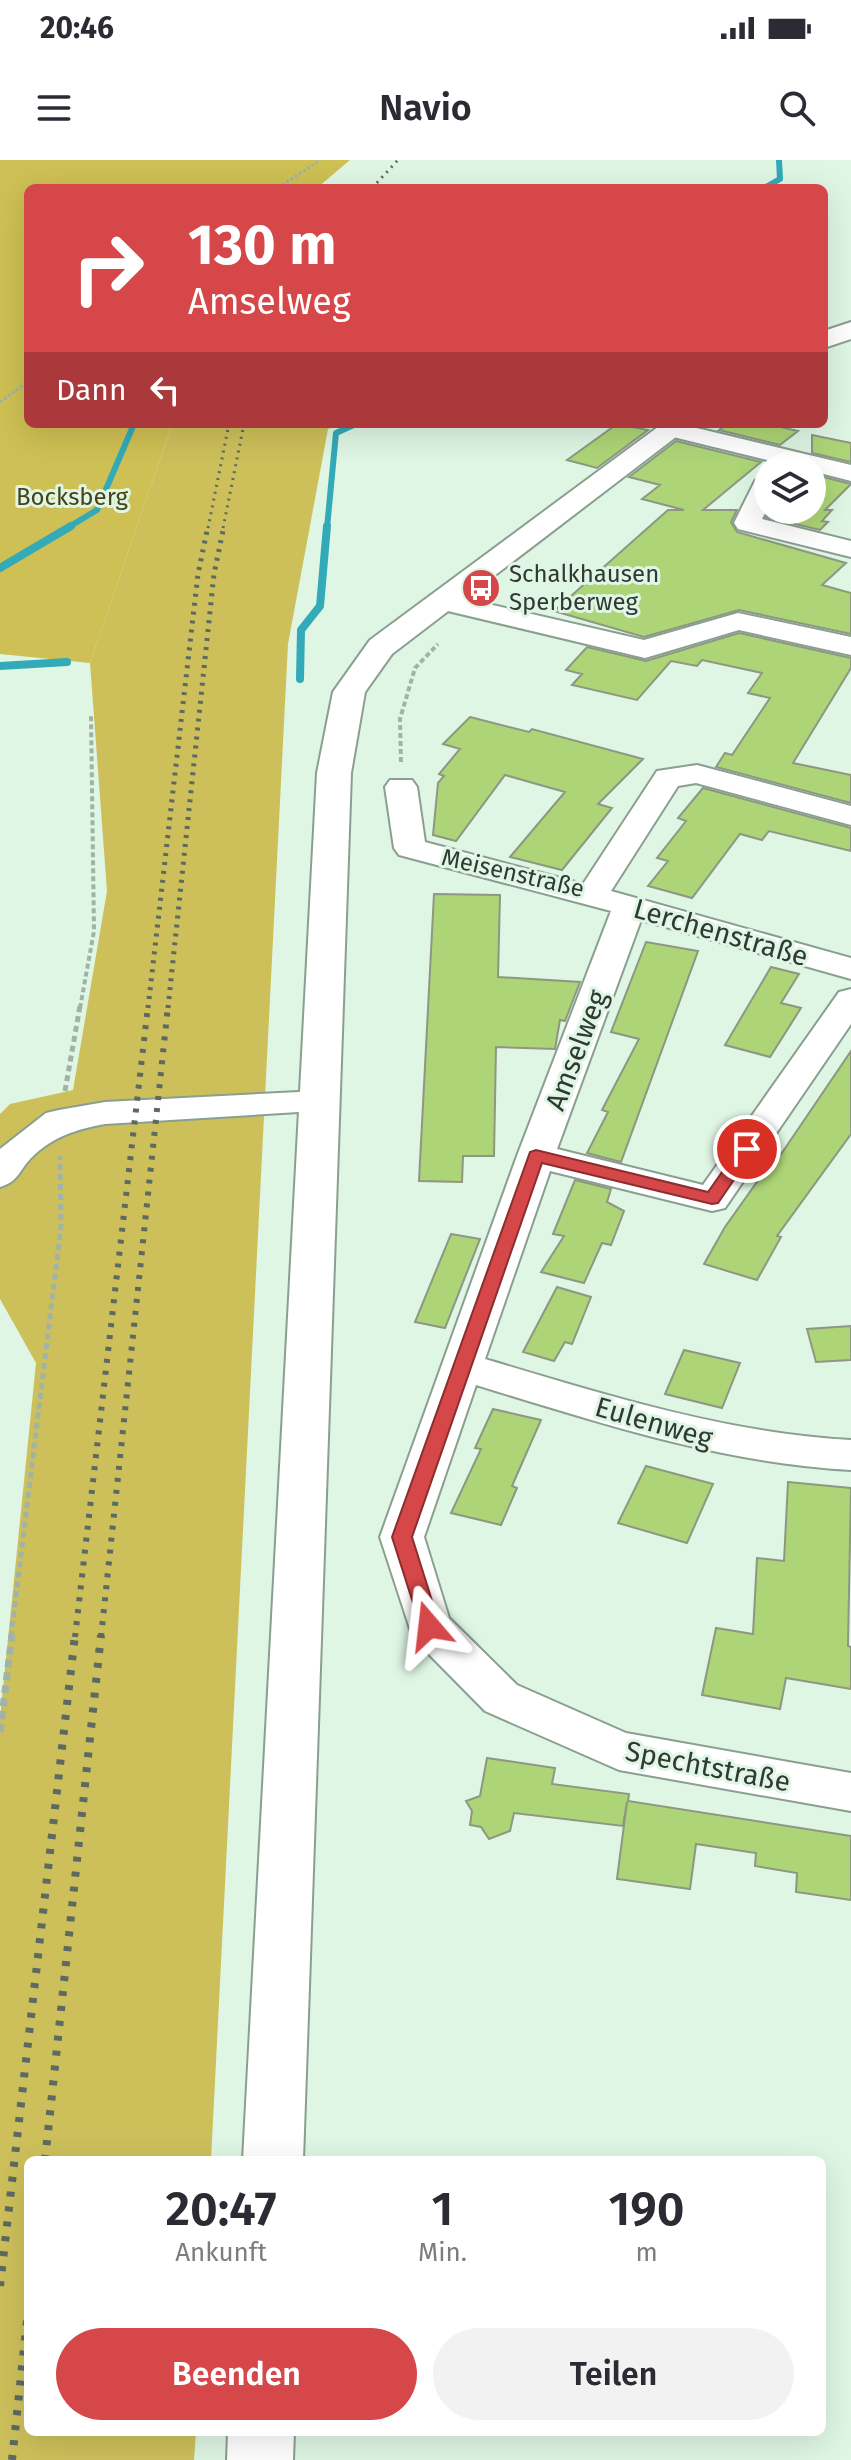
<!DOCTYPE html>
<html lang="de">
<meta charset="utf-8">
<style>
:root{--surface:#fff;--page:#f2f2f3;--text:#2b2b33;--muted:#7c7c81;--accent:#d64749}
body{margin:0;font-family:"Fira Sans",sans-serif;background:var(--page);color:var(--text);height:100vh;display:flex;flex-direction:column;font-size:30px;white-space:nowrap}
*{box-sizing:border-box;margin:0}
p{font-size:26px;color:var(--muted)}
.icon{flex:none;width:44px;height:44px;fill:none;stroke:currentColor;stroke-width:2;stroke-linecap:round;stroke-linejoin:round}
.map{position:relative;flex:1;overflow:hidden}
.details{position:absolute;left:24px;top:1996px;width:802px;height:280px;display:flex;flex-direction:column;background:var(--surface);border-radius:12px;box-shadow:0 8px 32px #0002}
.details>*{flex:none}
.banner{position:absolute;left:24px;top:24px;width:804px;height:244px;border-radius:12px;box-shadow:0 8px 32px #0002;background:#d64749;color:#fff;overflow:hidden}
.fabs{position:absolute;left:754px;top:292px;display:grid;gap:16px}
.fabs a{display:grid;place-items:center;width:72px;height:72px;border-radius:50%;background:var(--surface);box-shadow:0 8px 32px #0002;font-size:40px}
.pin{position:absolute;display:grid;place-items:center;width:68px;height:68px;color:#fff;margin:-34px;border:4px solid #fff;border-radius:50%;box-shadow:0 2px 8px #0007}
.me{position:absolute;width:88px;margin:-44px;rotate:343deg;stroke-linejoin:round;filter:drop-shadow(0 0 6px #0008)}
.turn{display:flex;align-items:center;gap:28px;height:168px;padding:0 32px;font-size:36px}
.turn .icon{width:104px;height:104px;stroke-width:2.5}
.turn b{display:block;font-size:56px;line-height:68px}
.then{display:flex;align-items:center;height:76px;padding:0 32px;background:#0003;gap:16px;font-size:30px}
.eta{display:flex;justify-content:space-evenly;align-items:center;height:136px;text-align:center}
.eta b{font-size:48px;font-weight:600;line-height:56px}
.action{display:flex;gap:16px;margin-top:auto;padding:16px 32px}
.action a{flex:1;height:92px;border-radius:48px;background:var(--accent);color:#fff;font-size:32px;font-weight:600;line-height:92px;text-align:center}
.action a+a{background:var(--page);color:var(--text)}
.status{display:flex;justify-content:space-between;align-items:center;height:56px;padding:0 40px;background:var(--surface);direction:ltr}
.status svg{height:22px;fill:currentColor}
header{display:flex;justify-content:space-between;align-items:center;height:104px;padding:0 32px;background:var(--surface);font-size:36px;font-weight:600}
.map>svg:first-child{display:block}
</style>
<div class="status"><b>20:46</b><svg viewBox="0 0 49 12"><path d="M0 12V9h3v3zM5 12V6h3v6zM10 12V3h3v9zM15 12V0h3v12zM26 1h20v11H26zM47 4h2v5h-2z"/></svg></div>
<header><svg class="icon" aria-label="menu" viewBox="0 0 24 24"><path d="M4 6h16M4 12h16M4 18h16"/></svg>Navio<svg class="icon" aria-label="search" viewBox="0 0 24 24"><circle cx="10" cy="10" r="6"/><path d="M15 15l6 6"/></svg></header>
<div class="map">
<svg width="851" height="2300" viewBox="0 0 851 2300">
<rect width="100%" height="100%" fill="#dff6e5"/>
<!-- green -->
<path fill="#cdc05b" d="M 172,264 L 339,264 L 328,269 L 288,484 L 211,2000 L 28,2000 L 28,2272 L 196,2272 L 194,2300 L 0,2300 L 0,1558 L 36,1203 L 0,1139 L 0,954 L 10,944 L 73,930 L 107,731 L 90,503 Z"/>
<!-- forest -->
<path fill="#cec054" d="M 0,0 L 350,0 L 317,28 L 28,28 L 28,264 L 172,264 L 90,503 L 0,494 Z"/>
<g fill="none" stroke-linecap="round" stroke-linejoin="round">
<!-- stream-far1 -->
<path stroke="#33aab7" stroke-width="6" d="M 764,28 L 780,19 L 779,0
M 67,368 L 97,350 L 134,264
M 327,368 L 336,273 L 356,264"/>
<!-- stream -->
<path stroke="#33aab7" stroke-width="8" d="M 0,408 L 71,366
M 0,506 L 67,502
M 300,519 L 301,470 L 320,446 L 327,366"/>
</g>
<!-- building -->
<path fill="#add577" stroke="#8d9782" stroke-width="2" d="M 617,264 L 648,270 L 597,308 L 567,300 Z
M 728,264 L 768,264 L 798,271 L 780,285 L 719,270 Z
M 812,275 L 851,283 L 851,302 L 812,293 Z
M 676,281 L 761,302 L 703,350 L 737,350 L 731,362 L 737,372 L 846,403 L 822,425 L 851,433 L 851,474 L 739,450 L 644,477 L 554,451 L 668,350 L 684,350 L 642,339 L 660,325 L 629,317 Z
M 812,314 L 851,324 L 825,350 L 832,350 L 822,361 L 828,362 L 820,370 L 766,357 L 770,350 L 812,350 Z
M 739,473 L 851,498 L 851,508 L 793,603 L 851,615 L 851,643 L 716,607 L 725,593 L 732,595 L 770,538 L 748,533 L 762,513 L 702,500 L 697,506 L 671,501 L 637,540 L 572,525 L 582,514 L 566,510 L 587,487 L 646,501 Z
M 470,557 L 529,572 L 532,569 L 643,599 L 598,644 L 612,648 L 562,710 L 510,697 L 565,632 L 505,615 L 456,681 L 433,675 L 438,623 L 444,616 L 439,614 L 460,589 L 443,584 Z
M 703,628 L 851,668 L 851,691 L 769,671 L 762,680 L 740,674 L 692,738 L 648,726 L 668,701 L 657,698 L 686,661 L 678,658 Z
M 434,734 L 500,735 L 498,817 L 580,822 L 565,861 L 560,860 L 555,889 L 496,887 L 494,996 L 463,996 L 462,1022 L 419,1021 Z
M 646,782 L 698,791 L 621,1002 L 587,993 L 608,952 L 602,950 L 639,879 L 611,872 Z
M 771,807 L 799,814 L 781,843 L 801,848 L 770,897 L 725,885 Z
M 851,891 L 851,974 L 777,1076 L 781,1077 L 757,1120 L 704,1104 L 725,1067 L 769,1005 L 773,1006 Z
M 575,1020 L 611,1029 L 607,1042 L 624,1051 L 611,1085 L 602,1083 L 584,1123 L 541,1112 L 564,1076 L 553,1074 Z
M 451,1074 L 480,1079 L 445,1168 L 415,1162 Z
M 557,1127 L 591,1137 L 572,1184 L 565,1182 L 554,1201 L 523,1192 Z
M 851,1166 L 851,1200 L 816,1202 L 807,1169 Z
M 684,1190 L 740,1203 L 722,1248 L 665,1234 Z
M 493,1249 L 541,1260 L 512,1326 L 517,1328 L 501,1365 L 451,1353 L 481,1289 L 475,1288 Z
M 646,1306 L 713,1324 L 687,1383 L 618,1363 Z
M 788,1322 L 851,1328 L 848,1486 L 851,1487 L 851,1529 L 786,1518 L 780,1549 L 702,1535 L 716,1468 L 753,1474 L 757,1398 L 784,1401 Z
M 487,1598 L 555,1608 L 552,1624 L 629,1634 L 628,1641 L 851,1676 L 851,1740 L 796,1732 L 797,1713 L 755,1706 L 756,1693 L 696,1684 L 690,1729 L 617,1719 L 627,1642 L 623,1666 L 514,1653 L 510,1671 L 489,1679 L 481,1667 L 470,1665 L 472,1651 L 466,1641 L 480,1636 Z"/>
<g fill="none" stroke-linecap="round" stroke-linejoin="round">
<!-- street casing -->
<g stroke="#8a9f90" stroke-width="4">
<path id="street" d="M 661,264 L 680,264 L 851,305 L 851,321 L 812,311 L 812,306 L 791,306 L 661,274 L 658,269 Z
M 768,313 L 768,347 L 762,359 L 851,381 L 851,397 L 738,369 L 734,363 L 755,321 Z
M 441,433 L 644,480 L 738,453 L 851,477 L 851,495 L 739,470 L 645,498 L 431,447 L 427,441 L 431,435 Z
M 697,605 L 851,646 L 851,665 L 696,623 L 678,626 L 611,731 L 851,798 L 851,819 L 641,760 L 557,989 L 703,1025 L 839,832 L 851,829 L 851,864 L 725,1048 L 712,1051 L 550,1011 L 485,1199 C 606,1235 724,1273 851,1280 L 851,1310 C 721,1303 600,1263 476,1225 L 424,1377 L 449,1458 L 517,1525 L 626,1573 L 851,1613 L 851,1651 L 619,1610 L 485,1551 L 413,1478 L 380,1377 L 517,996 L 611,751 L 399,695 L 394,688 L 385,627 L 390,620 L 412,620 L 417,627 L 425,682 L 583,724 L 657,611 Z
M 318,931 L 331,934 L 336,942 L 331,950 L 105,964 C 77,969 52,977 31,998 C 19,1011 18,1022 0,1027 L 0,989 L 46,953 L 59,950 L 105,942 Z"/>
</g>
<!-- secondary casing -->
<g stroke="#8a9f90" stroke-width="4">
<path id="secondary" d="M 851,162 L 851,179 L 824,188 L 824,171 Z
M 662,264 L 693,264 L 392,494 L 365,532 L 351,613 L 303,2000 L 243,2000 L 317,613 L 333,532 L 370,480 Z
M 228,2272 L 294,2272 L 293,2300 L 227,2300 Z"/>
</g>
<!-- path-far3 -->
<path stroke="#a1b3a6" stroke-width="3" stroke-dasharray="3 2" stroke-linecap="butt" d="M 278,28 L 320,0
M 0,242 L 28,222"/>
<!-- path-far2 -->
<path stroke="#a1b3a6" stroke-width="4" stroke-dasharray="5 3" stroke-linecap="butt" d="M 401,602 L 400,559 L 415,508 L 438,484
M 80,848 L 94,771 L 91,556"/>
<!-- path-far1 -->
<path stroke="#a1b3a6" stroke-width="5" stroke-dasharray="6 4" stroke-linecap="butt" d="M 65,931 L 80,846
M 11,1477 L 61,1067 L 60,996"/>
<!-- path -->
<path stroke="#a1b3a6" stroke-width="7" stroke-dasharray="8 5" stroke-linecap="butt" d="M 0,1572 L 12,1475"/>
<!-- street -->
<use href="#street" fill="#fff" fill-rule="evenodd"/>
<!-- secondary -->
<use href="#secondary" fill="#fff" fill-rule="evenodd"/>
<!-- rail-far3 -->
<path stroke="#5d6a61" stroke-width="3" stroke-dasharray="2 5" stroke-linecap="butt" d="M 372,28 L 398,0
M 208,368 L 229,264
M 223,368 L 244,264"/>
<!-- rail-far2 -->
<path stroke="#5d6a61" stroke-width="5" stroke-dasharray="3 6" stroke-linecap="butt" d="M 148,848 L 198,414 L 208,366
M 168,848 L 214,414 L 224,366"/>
<!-- rail-far1 -->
<path stroke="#5d6a61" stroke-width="6" stroke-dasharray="4 8" stroke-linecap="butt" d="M 75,1477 L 148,846
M 101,1477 L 168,846"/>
<!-- rail -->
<path stroke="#5d6a61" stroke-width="8" stroke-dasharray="5 10" stroke-linecap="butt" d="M 45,2000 L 101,1475
M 0,2126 L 75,1475
M 12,2300 L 28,2151"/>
</g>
<!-- route -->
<path fill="#d64749" stroke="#8b2e2f" stroke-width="2" d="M 747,983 L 755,989 L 718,1043 L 712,1044 L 542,1003 L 412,1377 L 440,1466 L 437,1471 L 422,1471 L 392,1377 L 530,992 L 536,990 L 708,1032 L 741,985 Z"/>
<!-- icons -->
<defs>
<g id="bus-disc" transform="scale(2)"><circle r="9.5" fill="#d64749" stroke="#dff6e5"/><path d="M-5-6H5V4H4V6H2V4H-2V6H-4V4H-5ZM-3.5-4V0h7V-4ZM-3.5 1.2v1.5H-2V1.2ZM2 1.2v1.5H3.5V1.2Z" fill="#fff"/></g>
</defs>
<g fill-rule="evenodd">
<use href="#bus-disc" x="481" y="428"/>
</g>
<g text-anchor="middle" stroke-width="6" stroke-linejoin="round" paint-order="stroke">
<!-- far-park labels -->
<g font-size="24" fill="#484216" stroke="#dff6e5">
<text x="72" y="345">Bocksberg</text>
</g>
<!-- far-poi labels -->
<g font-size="24" fill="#303933" stroke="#dff6e5" text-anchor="start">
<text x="509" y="422">Schalkhausen<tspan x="509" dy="28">Sperberweg</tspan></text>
</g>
<!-- far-street labels -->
<g font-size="24" fill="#303933" stroke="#dff6e5">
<text transform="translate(513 713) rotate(13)" y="8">Meisenstraße</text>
</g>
<!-- street labels -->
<g font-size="28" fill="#303933" stroke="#dff6e5">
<text transform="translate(721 772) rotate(16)" y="10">Lerchenstraße</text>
<text transform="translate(576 890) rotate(-69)" y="10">Amselweg</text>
<text transform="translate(654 1262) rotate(16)" y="10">Eulenweg</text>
<text transform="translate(708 1606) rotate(11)" y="10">Spechtstraße</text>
</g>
</g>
</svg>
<div class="fabs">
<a><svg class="icon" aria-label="layers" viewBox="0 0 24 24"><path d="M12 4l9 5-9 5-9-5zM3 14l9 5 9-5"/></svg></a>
</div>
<div class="pin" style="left:747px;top:989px;background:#d93025"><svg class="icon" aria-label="arrive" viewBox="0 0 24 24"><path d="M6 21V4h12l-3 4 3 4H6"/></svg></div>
<svg class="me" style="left:429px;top:1466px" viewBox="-20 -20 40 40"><path d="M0-17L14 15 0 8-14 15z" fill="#d64749" stroke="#fff" stroke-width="4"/></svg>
<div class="banner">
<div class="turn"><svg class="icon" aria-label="right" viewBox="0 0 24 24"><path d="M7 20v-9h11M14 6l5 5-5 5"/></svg><div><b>130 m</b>Amselweg</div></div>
<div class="then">Dann<svg class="icon" aria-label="left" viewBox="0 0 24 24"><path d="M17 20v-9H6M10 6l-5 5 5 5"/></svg></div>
</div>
<section class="details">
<div class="eta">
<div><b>20:47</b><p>Ankunft</p></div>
<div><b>1</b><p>Min.</p></div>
<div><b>190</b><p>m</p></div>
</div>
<div class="action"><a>Beenden</a><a>Teilen</a></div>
</section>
</div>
